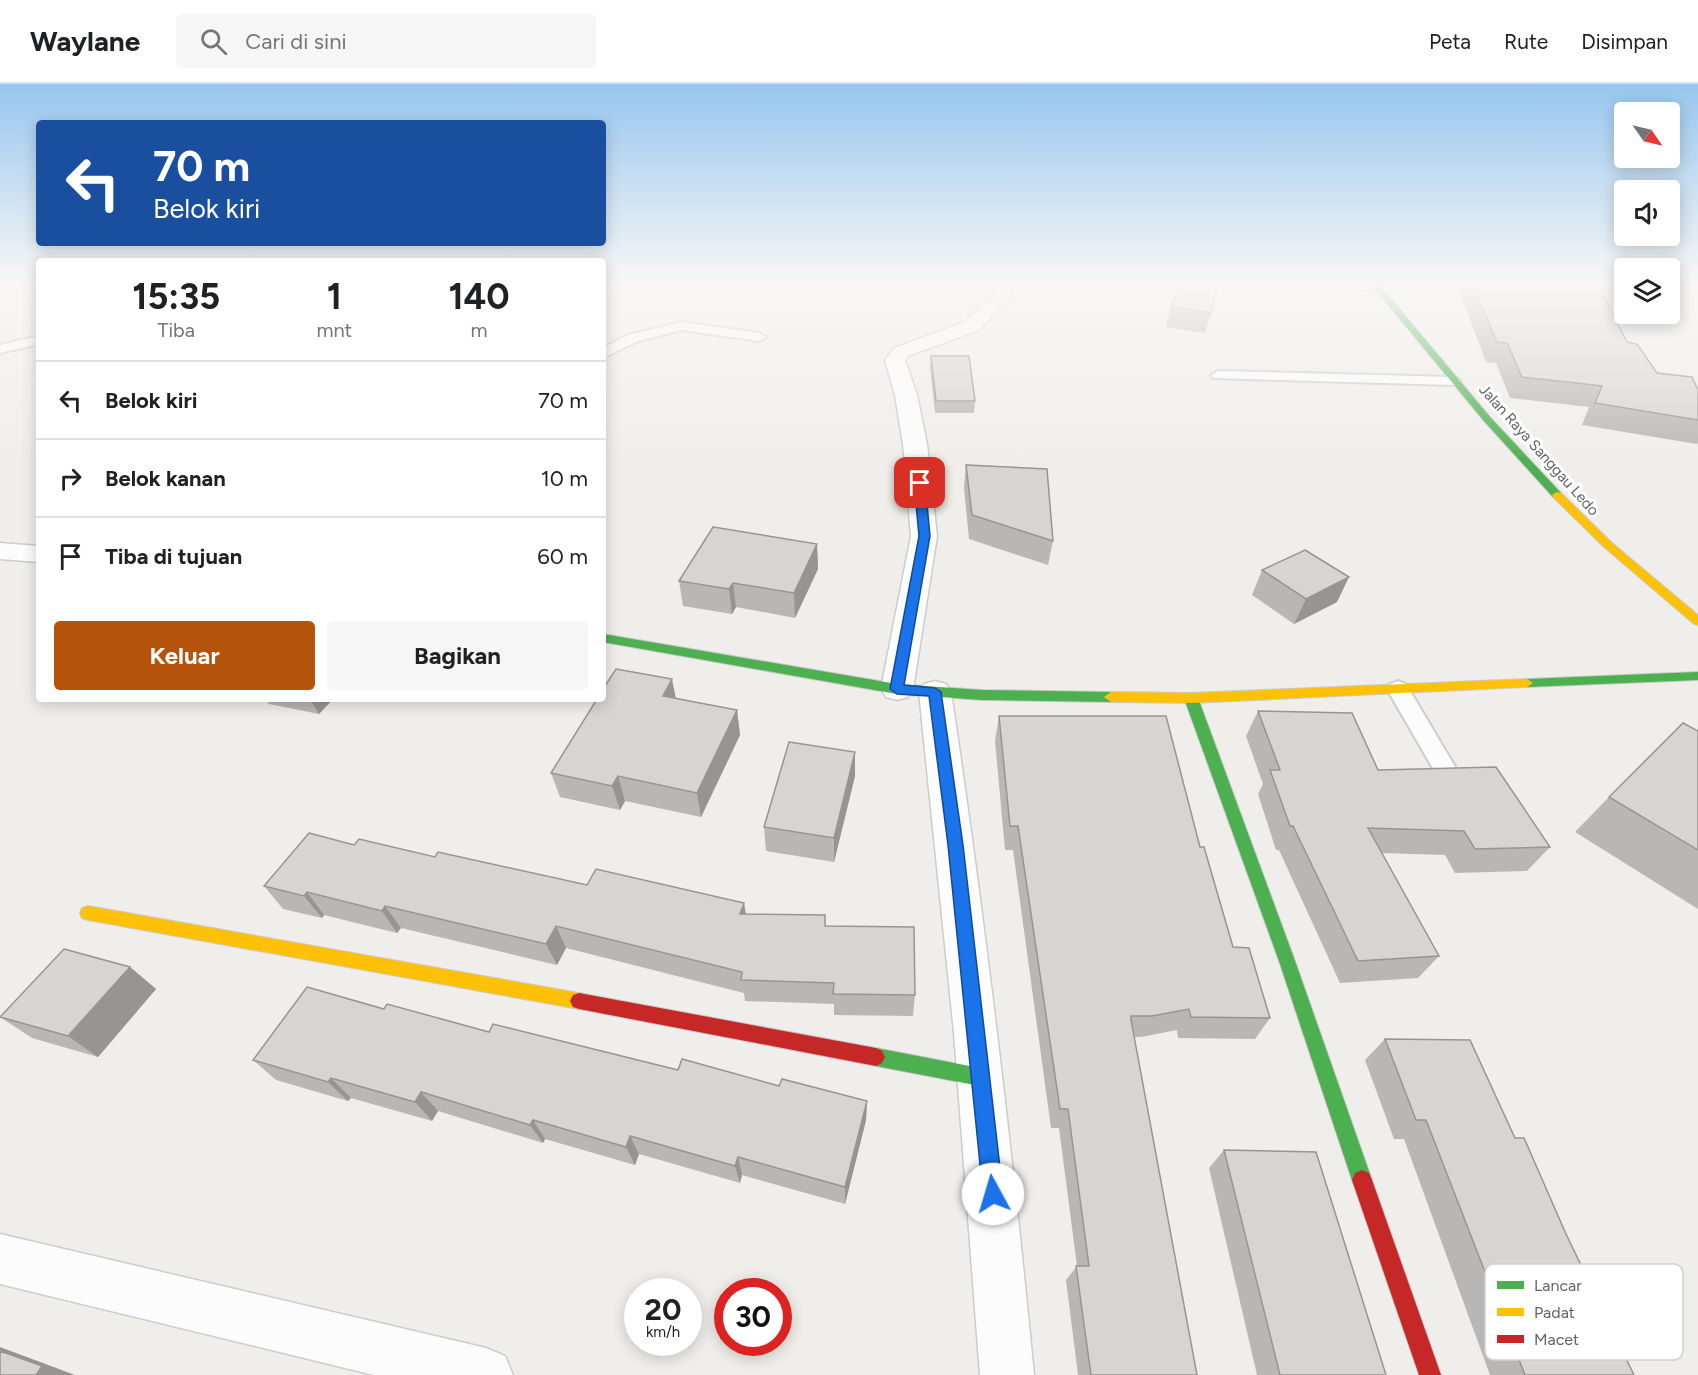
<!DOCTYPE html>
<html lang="id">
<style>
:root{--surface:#fff;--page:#f6f6f6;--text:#202124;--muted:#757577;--line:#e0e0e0;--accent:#b45309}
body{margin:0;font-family:Figtree,sans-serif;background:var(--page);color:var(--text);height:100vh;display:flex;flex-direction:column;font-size:22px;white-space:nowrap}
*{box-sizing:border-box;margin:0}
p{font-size:20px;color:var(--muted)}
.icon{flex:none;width:33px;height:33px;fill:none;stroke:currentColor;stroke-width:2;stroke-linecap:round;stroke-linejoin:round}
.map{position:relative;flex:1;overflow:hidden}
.drawer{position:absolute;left:36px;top:174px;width:570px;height:444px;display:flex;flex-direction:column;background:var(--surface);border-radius:6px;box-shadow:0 3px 15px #0003}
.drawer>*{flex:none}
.banner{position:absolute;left:36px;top:36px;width:570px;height:126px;border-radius:6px;box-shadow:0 3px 15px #0003;background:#1a4fa0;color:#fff;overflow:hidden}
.needle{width:39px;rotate:124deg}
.buttons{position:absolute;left:1614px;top:18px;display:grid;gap:12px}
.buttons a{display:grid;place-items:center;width:66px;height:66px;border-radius:6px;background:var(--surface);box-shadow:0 3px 15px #0003;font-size:30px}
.speed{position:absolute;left:624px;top:1194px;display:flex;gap:12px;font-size:30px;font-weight:700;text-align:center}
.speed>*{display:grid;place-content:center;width:78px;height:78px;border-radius:50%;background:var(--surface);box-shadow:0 3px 15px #0003;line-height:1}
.speed small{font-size:15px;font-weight:400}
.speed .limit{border:9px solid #d22;background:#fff;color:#111}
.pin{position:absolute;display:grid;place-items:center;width:51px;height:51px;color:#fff;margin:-26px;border-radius:12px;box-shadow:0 3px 9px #0006}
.me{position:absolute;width:66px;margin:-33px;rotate:354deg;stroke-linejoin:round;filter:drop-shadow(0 0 4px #0008)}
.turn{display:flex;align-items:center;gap:21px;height:126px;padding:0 18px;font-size:27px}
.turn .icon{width:78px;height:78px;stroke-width:2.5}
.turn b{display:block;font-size:42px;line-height:51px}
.eta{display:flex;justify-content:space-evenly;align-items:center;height:102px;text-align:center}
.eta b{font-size:36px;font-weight:700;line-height:42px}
.button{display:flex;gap:12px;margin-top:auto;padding:12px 18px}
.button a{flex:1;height:69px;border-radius:6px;background:var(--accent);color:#fff;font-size:24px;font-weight:700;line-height:69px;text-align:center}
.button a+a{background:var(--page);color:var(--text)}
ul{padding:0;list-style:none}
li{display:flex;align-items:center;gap:18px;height:78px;padding:0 18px;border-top:2px solid var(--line)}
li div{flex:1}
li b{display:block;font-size:22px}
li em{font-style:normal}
header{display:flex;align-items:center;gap:36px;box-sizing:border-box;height:84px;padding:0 30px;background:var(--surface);border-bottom:2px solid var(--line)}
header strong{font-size:28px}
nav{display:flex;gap:33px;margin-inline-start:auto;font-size:21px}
.search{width:420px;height:54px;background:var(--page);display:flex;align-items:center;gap:15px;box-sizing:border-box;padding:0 21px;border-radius:6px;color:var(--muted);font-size:22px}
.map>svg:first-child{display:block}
</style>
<header>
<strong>Waylane</strong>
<div class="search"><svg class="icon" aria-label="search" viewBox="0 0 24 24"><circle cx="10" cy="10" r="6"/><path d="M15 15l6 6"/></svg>Cari di sini</div>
<nav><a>Peta</a><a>Rute</a><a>Disimpan</a></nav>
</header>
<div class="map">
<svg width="1698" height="1291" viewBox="0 0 1698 1291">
<rect width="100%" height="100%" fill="#efeeea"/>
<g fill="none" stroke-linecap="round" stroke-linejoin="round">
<!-- lane casing -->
<g stroke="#cbcccc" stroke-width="4">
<path id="lane" d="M 1342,199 L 1378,199 L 1382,202 C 1374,208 1350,205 1342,199 Z
M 682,238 L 759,249 L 766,253 L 759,257 L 682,246 L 638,257 L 603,274 L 603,264 L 628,251 Z
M 39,252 L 39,260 L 0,269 L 0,261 Z
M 1218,287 L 1454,293 L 1461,297 L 1454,301 L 1213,294 L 1211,291 Z
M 1398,597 L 1406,600 L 1451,676 L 1455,682 L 1451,688 L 1443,691 L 1435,688 L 1387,605 L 1390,600 Z"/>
</g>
<!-- street casing -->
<g stroke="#cbcccc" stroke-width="3">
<path id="street" d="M 996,199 L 1008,199 L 1011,213 L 979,246 L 908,272 L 905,276 L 917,311 L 927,360 L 937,452 L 913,605 L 908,613 L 897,616 L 886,613 L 881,605 L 911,452 L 903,360 L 895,311 L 885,276 L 894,264 L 965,238 L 993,212 Z
M 0,459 L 39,462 L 39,478 L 0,475 Z
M 935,597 L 946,600 L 951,608 C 985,835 1012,1063 1034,1291 L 980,1291 L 954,949 L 919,608 L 924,600 Z
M 0,1150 L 486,1264 L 505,1272 L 513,1291 L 374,1291 L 0,1200 Z"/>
</g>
<!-- fast casing -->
<g stroke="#cacacb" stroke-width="2">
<path id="fast" d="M 1370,199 L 1378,199 L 1490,333 L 1561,409 L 1561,413 L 1553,413 L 1484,337 Z
M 603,550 L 897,600 L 982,606 L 1111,608 L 1118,613 L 1111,618 L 982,616 L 897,610 L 603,558 Z
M 1698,588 L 1698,596 L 1527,603 L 1521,599 L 1527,595 Z
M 1191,609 L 1198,614 L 1295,877 L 1372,1096 L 1369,1103 L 1362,1106 L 1355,1103 L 1352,1096 L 1279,877 L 1184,614 Z
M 876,964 L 980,984 L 986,987 L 989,993 L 986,999 L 980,1002 L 876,982 L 870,979 L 867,973 L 870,967 Z"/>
</g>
<!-- slow casing -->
<g stroke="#cacacb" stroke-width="2">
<path id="slow" d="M 1557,408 L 1561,409 L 1612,459 L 1698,531 L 1698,541 L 1694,540 L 1604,463 L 1553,413 L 1552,411 Z
M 1527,595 L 1533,599 L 1527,603 L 1191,619 L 1111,618 L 1104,613 L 1111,608 L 1191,609 Z
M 88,822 L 579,909 L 585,911 L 588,917 L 585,923 L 579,925 L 88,836 L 82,834 L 80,829 L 82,824 Z"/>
</g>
<!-- jam casing -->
<g stroke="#cacacb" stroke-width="2">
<path id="jam" d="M 579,909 L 876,964 L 882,967 L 885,973 L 882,979 L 876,982 L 579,925 L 573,923 L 570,917 L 573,911 Z
M 1362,1086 L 1369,1089 L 1372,1096 L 1441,1291 L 1419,1291 L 1352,1096 L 1355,1089 Z"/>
</g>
<!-- lane -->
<use href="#lane" fill="#fdfcfc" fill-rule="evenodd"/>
<!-- street -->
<use href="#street" fill="#fdfcfc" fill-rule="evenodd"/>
<!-- fast -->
<use href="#fast" fill="#4caf50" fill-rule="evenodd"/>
<!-- slow -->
<use href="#slow" fill="#ffc107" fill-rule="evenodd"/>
<!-- jam -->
<use href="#jam" fill="#c62828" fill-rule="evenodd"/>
</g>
<!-- wall -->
<path fill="#b8b7b5" d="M 1456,199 L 1597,199 L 1627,258 L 1657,289 L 1698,306 L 1698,358 L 1697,360 L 1582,341 L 1589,323 L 1510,314 L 1496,279 L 1486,278 Z
M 1171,223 L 1211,229 L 1205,249 L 1166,243 Z
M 931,272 L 975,317 L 974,329 L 935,329 L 930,283 Z
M 966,381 L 1053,457 L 1048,481 L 969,455 L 964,404 Z
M 817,460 L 818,485 L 795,534 L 736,523 L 732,530 L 683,522 L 679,497 Z
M 1262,486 L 1337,518 L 1294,540 L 1252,511 Z
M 676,614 L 737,626 L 740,651 L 701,733 L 625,717 L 620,726 L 560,713 L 551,689 Z
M 266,615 L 333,615 L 319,630 L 269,620 Z
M 1258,627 L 1378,686 L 1550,763 L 1527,787 L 1455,789 L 1445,771 L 1382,769 L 1439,872 L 1418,894 L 1340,899 L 1279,766 L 1276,766 L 1258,710 L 1263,700 L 1246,652 Z
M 999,632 L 1200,763 L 1233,863 L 1270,934 L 1255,955 L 1178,954 L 1177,946 L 1141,953 L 1134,953 L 1197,1291 L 1078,1291 L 1066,1196 L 1077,1182 L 1059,1044 L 1051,1044 L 1013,766 L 1005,766 L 995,657 Z
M 1698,647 L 1698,825 L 1575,748 L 1609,713 Z
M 855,668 L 855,692 L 834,778 L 766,767 L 764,743 Z
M 354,761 L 435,773 L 746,830 L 825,831 L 825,842 L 915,911 L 913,932 L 834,931 L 834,920 L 745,917 L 744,909 L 566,864 L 557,881 L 401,844 L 397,849 L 324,831 L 322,834 L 283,825 L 264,802 Z
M 130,883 L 156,905 L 98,973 L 32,954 L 0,933 Z
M 384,925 L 489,948 L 678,986 L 867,1017 L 866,1036 L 845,1120 L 742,1091 L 740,1099 L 639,1070 L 635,1081 L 545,1055 L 543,1059 L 438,1027 L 432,1037 L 351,1014 L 348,1017 L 276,996 L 253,976 Z
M 1385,955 L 1515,1054 L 1566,1150 L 1634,1291 L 1490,1291 L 1404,1055 L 1394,1055 L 1365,976 Z
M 1224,1066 L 1386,1291 L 1257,1291 L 1209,1084 Z"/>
<!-- shaded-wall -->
<path fill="#969594" d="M 817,460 L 818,485 L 795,534 L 794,509 Z
M 1349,493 L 1337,518 L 1294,540 L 1306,515 Z
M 733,499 L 736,523 L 732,530 L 729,505 Z
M 672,595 L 677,620 L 663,612 Z
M 310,615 L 333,615 L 319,630 Z
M 737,626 L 740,651 L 701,733 L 697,709 Z
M 855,668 L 855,692 L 834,778 L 834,754 Z
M 618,692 L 625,717 L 620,726 L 612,702 Z
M 307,808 L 324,831 L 322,834 L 304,812 Z
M 744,819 L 748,842 L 740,830 Z
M 385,822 L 401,844 L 397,849 L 382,827 Z
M 556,842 L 566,864 L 557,881 L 546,860 Z
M 130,883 L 156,905 L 98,973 L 68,952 Z
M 331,994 L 351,1014 L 348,1017 L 328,998 Z
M 421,1008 L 438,1027 L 432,1037 L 415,1018 Z
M 867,1017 L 866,1036 L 845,1120 L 845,1103 Z
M 533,1036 L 545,1055 L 543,1059 L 530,1041 Z
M 630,1052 L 639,1070 L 635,1081 L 626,1063 Z
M 738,1073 L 742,1091 L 740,1099 L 735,1082 Z
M 0,1263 L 75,1291 L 36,1291 L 0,1267 Z"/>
<!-- building -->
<path fill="#d6d5d3" stroke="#969594" stroke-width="1.5" d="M 1180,199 L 1218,199 L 1211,229 L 1171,223 Z
M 1472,199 L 1597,199 L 1627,258 L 1637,260 L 1657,289 L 1692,293 L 1698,306 L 1698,336 L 1595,319 L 1602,302 L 1522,293 L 1507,259 L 1497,258 Z
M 931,272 L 969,272 L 975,317 L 936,317 Z
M 966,381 L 1047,385 L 1053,457 L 972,431 Z
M 713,443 L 817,460 L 794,509 L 733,499 L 729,505 L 679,497 Z
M 1305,466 L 1349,493 L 1306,515 L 1262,486 Z
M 616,585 L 672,595 L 663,612 L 737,626 L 697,709 L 618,692 L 612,702 L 551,689 L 597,615 L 603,615 L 603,605 Z
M 1258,627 L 1352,629 L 1378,686 L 1496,683 L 1550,763 L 1475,765 L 1464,747 L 1368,744 L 1439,872 L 1358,877 L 1293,742 L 1290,742 L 1270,686 L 1280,686 Z
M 999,632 L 1166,632 L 1200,763 L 1204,763 L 1233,863 L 1249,864 L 1270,934 L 1191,933 L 1189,925 L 1152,932 L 1131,932 L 1131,936 L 1197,1291 L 1091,1291 L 1076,1182 L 1089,1182 L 1068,1025 L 1060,1025 L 1018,742 L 1010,742 Z
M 1683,639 L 1698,647 L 1698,766 L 1609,713 Z
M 789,658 L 855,668 L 834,754 L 764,743 Z
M 309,749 L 354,761 L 359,755 L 435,773 L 438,768 L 587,801 L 596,785 L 744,819 L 740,830 L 825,831 L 825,842 L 914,843 L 915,911 L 833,910 L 834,899 L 741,896 L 742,888 L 556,842 L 546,860 L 385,822 L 382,827 L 307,808 L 304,812 L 264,802 Z
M 64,865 L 130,883 L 68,952 L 0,933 Z
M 307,903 L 384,925 L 387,920 L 489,948 L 493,940 L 678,986 L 682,975 L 779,1002 L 782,995 L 867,1017 L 845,1103 L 738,1073 L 735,1082 L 630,1052 L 626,1063 L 533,1036 L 530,1041 L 421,1008 L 415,1018 L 331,994 L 328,998 L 253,976 Z
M 1385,955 L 1470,956 L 1515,1054 L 1524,1054 L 1566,1150 L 1634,1291 L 1525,1291 L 1426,1036 L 1416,1036 Z
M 1224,1066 L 1316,1068 L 1386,1291 L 1280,1291 Z
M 0,1267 L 42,1282 L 36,1291 L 0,1291 Z"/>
<!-- sky -->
<linearGradient id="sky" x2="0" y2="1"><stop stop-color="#97c6ef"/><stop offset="0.52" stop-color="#f8f7f6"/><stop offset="1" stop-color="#f8f7f6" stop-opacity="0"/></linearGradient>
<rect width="1698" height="380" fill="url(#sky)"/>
<!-- route -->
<path fill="#1a73e8" stroke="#114b97" stroke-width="1.5" d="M 920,396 L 925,399 L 930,452 L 904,601 L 935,604 L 941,608 L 963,761 L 1003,1110 L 1000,1117 L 993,1120 L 986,1117 L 983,1110 L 948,761 L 929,612 L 897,610 L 890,605 L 919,452 L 914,399 Z"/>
<g text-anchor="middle" stroke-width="6" stroke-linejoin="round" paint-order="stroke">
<!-- far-street labels -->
<g font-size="15" fill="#5f6368" stroke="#fff">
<text transform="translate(1539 366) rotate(48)" y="5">Jalan Raya Sanggau Ledo</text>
</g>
</g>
<!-- legend -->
<rect x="1485" y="1180" width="198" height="96" rx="9" fill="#fff" stroke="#cfd0d2" stroke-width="1.5"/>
<rect x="1497" y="1197" width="27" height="8" fill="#4caf50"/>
<rect x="1497" y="1224" width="27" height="8" fill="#ffc107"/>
<rect x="1497" y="1251" width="27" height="8" fill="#c62828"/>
<g font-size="16" fill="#5f6368">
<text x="1534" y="1207">Lancar</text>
<text x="1534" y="1234">Padat</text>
<text x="1534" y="1261">Macet</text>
</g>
</svg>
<div class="buttons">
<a><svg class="needle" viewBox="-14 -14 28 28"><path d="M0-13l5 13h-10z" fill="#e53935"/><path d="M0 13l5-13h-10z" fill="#757577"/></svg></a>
<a><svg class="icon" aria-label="sound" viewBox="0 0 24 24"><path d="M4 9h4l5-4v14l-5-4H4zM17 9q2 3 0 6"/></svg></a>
<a><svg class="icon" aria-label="layers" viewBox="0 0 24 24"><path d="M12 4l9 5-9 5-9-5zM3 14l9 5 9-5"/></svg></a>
</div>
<div class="speed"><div>20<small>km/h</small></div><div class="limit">30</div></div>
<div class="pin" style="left:920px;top:399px;background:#d93025"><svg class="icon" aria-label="arrive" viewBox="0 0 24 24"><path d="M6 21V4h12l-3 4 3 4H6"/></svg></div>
<svg class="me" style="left:993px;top:1110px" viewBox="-20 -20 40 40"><circle r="19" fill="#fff"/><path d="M0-13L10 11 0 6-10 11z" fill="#1a73e8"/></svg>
<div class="banner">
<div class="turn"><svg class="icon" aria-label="left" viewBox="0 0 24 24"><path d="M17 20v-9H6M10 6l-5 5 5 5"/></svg><div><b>70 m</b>Belok kiri</div></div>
</div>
<section class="drawer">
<div class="eta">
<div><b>15:35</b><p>Tiba</p></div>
<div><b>1</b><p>mnt</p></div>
<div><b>140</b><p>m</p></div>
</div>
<ul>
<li><svg class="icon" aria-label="left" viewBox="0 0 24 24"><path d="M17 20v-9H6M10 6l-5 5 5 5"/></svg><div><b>Belok kiri</b></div><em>70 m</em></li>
<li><svg class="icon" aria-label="right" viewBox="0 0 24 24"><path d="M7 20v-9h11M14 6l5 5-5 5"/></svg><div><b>Belok kanan</b></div><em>10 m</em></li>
<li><svg class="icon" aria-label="arrive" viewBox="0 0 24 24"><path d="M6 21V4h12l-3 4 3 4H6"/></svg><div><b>Tiba di tujuan</b></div><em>60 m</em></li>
</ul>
<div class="button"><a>Keluar</a><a>Bagikan</a></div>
</section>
</div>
